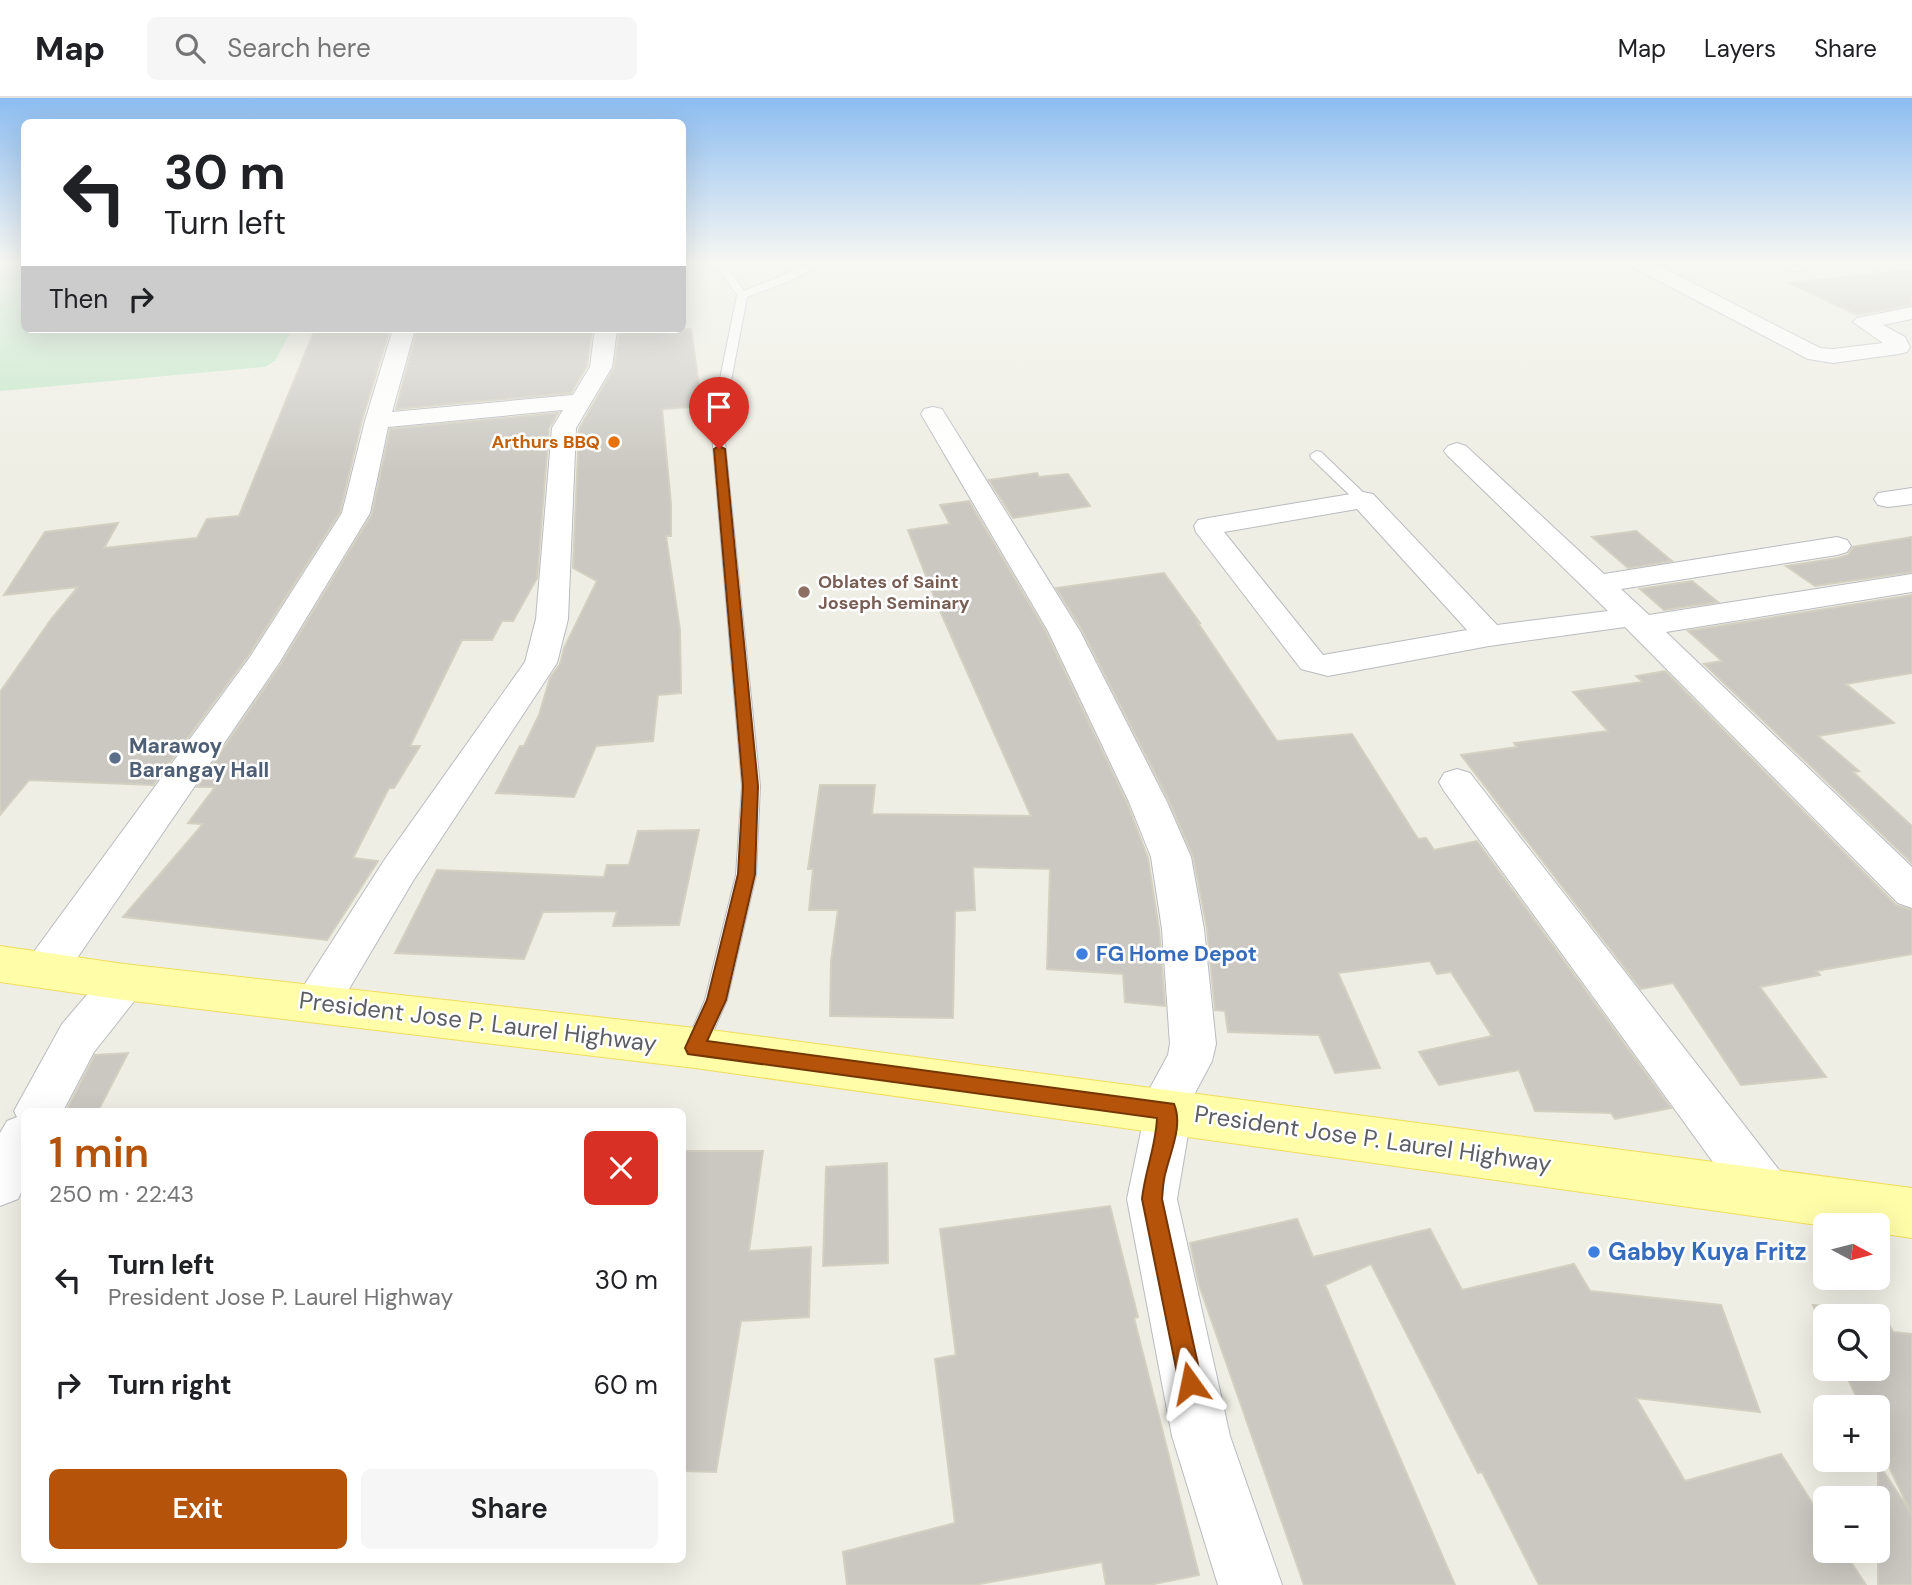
<!DOCTYPE html>
<meta charset="utf-8">
<style>
:root{--surface:#fff;--page:#f6f6f6;--text:#202124;--muted:#757577;--line:#e0e0e0;--accent:#b45309}
body{margin:0;font-family:"DM Sans",sans-serif;background:var(--page);color:var(--text);height:100vh;display:flex;flex-direction:column;font-size:26px;white-space:nowrap}
*{box-sizing:border-box;margin:0}
p{font-size:23px;color:var(--muted)}
.icon{flex:none;width:38px;height:38px;fill:none;stroke:currentColor;stroke-width:2;stroke-linecap:round;stroke-linejoin:round}
.map{position:relative;flex:1;overflow:hidden}
.drawer{position:absolute;left:21px;top:1010px;width:665px;height:455px;display:flex;flex-direction:column;background:var(--surface);border-radius:10px;box-shadow:0 7px 28px #0002}
.drawer>*{flex:none}
.hud{position:absolute;left:21px;top:21px;width:665px;height:214px;border-radius:10px;box-shadow:0 7px 28px #0002;background:#fff;color:var(--text);overflow:hidden}
.needle{width:46px;rotate:97deg}
.fabs{position:absolute;left:1813px;top:1115px;display:grid;gap:14px}
.fabs a{display:grid;place-items:center;width:77px;height:77px;border-radius:10px;background:var(--surface);box-shadow:0 7px 28px #0002;font-size:35px}
.pin{position:absolute;display:grid;place-items:center;width:60px;height:60px;color:#fff;margin:-72px -30px;border-radius:50% 50% 50% 0;rotate:-45deg;box-shadow:0 0 7px #0007}
.pin .icon{rotate:45deg}
.me{position:absolute;width:77px;margin:-38px;rotate:348deg;stroke-linejoin:round;filter:drop-shadow(0 0 5px #0008)}
.turn{display:flex;align-items:center;gap:24px;height:147px;padding:0 28px;font-size:32px}
.turn .icon{width:91px;height:91px;stroke-width:2.5}
.turn b{display:block;font-size:49px;line-height:60px}
.then{display:flex;align-items:center;height:66px;padding:0 28px;background:#0003;gap:14px;font-size:26px}
.round{display:grid;place-items:center;flex:none;width:74px;height:74px;border-radius:10px;background:var(--page)}
.headline{display:flex;align-items:center;justify-content:space-between;height:119px;padding:0 28px}
h1{font-size:42px;font-weight:600;line-height:52px;color:var(--accent)}
.cta{display:flex;gap:14px;margin-top:auto;padding:14px 28px}
.cta a{flex:1;height:80px;border-radius:10px;background:var(--accent);color:#fff;font-size:28px;font-weight:600;line-height:80px;text-align:center}
.cta a+a{background:var(--page);color:var(--text)}
ul{padding:0;list-style:none}
li{display:flex;align-items:center;gap:21px;height:105px;padding:0 28px}
li div{flex:1}
li b{display:block;font-size:26px}
li em{font-style:normal}
header{display:flex;align-items:center;gap:42px;box-sizing:border-box;height:98px;padding:0 35px;background:var(--surface);border-bottom:2px solid var(--line)}
header strong{font-size:33px}
nav{display:flex;gap:38px;margin-inline-start:auto;font-size:24px}
.search{width:490px;height:63px;background:var(--page);display:flex;align-items:center;gap:18px;box-sizing:border-box;padding:0 24px;border-radius:10px;color:var(--muted);font-size:26px}
.map>svg:first-child{display:block}
</style>
<header>
<strong>Map</strong>
<div class="search"><svg class="icon" aria-label="search" viewBox="0 0 24 24"><circle cx="10" cy="10" r="6"/><path d="M15 15l6 6"/></svg>Search here</div>
<nav><a>Map</a><a>Layers</a><a>Share</a></nav>
</header>
<div class="map">
<svg width="1912" height="1487" viewBox="0 0 1912 1487">
<rect width="100%" height="100%" fill="#eeeee4"/>
<!-- green -->
<path fill="#c0e6c6" d="M 0,164 L 24,164 L 24,231 L 292,231 L 275,263 L 265,269 L 0,293 Z"/>
<!-- building -->
<path fill="#cac8c1" stroke="#d3d0c2" stroke-width="2" d="M 1912,172 L 1912,207 L 1857,217 L 1789,185 Z
M 315,231 L 390,231 L 362,322 L 340,414 L 248,558 L 153,687 L 29,682 L 0,717 L 0,594 L 52,520 L 78,489 L 4,497 L 45,434 L 118,425 L 104,450 L 197,440 L 207,421 L 239,418 Z
M 417,231 L 592,231 L 587,268 L 571,295 L 396,311 Z
M 620,231 L 691,231 L 702,308 L 662,311 L 671,406 L 671,438 L 666,438 L 680,532 L 681,595 L 658,597 L 653,643 L 596,648 L 574,699 L 496,695 L 520,648 L 524,648 L 539,617 L 550,580 L 560,566 L 564,550 L 597,483 L 573,470 L 579,331 L 614,270 Z
M 558,315 L 549,330 L 537,480 L 513,523 L 502,523 L 492,542 L 462,542 L 410,648 L 420,648 L 394,690 L 389,690 L 353,760 L 378,763 L 327,842 L 123,819 L 203,726 L 188,725 L 215,689 L 197,689 L 281,566 L 372,416 L 390,331 Z
M 1037,375 L 1039,379 L 1068,376 L 1090,408 L 1013,420 L 989,382 Z
M 969,403 L 1046,534 L 1127,705 L 1148,760 L 1159,831 L 1165,908 L 1125,904 L 1123,876 L 1047,871 L 1050,771 L 973,769 L 975,812 L 955,813 L 953,920 L 830,918 L 831,863 L 838,812 L 809,812 L 813,771 L 808,771 L 820,687 L 875,687 L 872,716 L 1031,718 L 937,506 L 908,432 L 950,426 L 940,407 Z
M 1636,433 L 1672,463 L 1628,470 L 1592,439 Z
M 1912,439 L 1912,474 L 1815,488 L 1786,468 L 1838,460 L 1848,457 L 1853,449 Z
M 1164,475 L 1200,525 L 1198,525 L 1277,643 L 1352,636 L 1418,741 L 1426,740 L 1434,752 L 1477,743 L 1671,1010 L 1615,1021 L 1611,1015 L 1535,1013 L 1519,972 L 1439,987 L 1419,954 L 1492,938 L 1451,874 L 1437,876 L 1430,863 L 1338,875 L 1380,970 L 1335,975 L 1319,937 L 1228,934 L 1225,913 L 1215,912 L 1207,831 L 1193,758 L 1169,703 L 1082,532 L 1056,490 Z
M 1692,483 L 1718,504 L 1664,512 L 1640,491 Z
M 1912,497 L 1912,575 L 1846,586 L 1894,625 L 1818,638 L 1859,673 L 1853,674 L 1912,728 L 1912,765 L 1704,566 L 1722,563 L 1688,533 Z
M 1665,573 L 1896,807 L 1912,812 L 1912,856 L 1816,873 L 1820,877 L 1760,889 L 1826,979 L 1741,987 L 1673,885 L 1641,891 L 1461,657 L 1517,649 L 1514,645 L 1608,633 L 1573,594 L 1643,584 L 1636,578 Z
M 699,732 L 679,827 L 613,828 L 617,813 L 543,814 L 524,861 L 395,855 L 437,772 L 604,779 L 607,767 L 629,767 L 638,733 Z
M 128,955 L 98,1013 L 66,1013 L 95,957 Z
M 682,1053 L 763,1053 L 749,1153 L 811,1149 L 809,1219 L 741,1223 L 716,1374 L 682,1373 Z
M 887,1065 L 888,1165 L 823,1168 L 826,1069 Z
M 1110,1108 L 1138,1219 L 1134,1220 L 1199,1477 L 1149,1487 L 1106,1487 L 1102,1464 L 974,1487 L 847,1487 L 843,1454 L 955,1425 L 935,1261 L 956,1257 L 940,1131 Z
M 1297,1121 L 1313,1159 L 1430,1131 L 1462,1192 L 1574,1166 L 1590,1193 L 1721,1207 L 1760,1314 L 1636,1300 L 1685,1383 L 1781,1356 L 1825,1425 L 1825,1452 L 1843,1452 L 1866,1487 L 1539,1487 L 1482,1374 L 1478,1375 L 1371,1166 L 1325,1187 L 1455,1487 L 1304,1487 L 1199,1187 L 1190,1145 Z
M 1813,1207 L 1881,1211 L 1893,1234 L 1912,1236 L 1912,1487 L 1878,1487 L 1878,1365 L 1911,1415 L 1878,1345 L 1878,1329 L 1882,1328 L 1878,1327 L 1878,1309 L 1861,1309 L 1843,1270 L 1878,1270 L 1878,1218 L 1825,1218 L 1825,1233 Z"/>
<g fill="none" stroke-linecap="round" stroke-linejoin="round">
<!-- service casing -->
<g stroke="#b9bbc0" stroke-width="2">
<path id="service" d="M 714,164 L 724,164 L 744,193 L 815,164 L 827,164 L 790,183 L 747,199 L 723,325 L 760,688 L 756,777 L 727,902 L 703,957 L 695,960 L 687,957 L 684,950 L 705,902 L 736,777 L 742,688 L 711,325 L 737,197 Z
M 1778,164 L 1789,164 L 1803,172 L 1795,174 Z
M 1866,164 L 1877,164 L 1886,169 L 1878,171 Z
M 1316,353 L 1321,354 L 1368,399 L 1368,405 L 1358,405 L 1311,360 L 1310,357 Z"/>
</g>
<!-- minor casing -->
<g stroke="#b9bbc0" stroke-width="2">
<path id="minor" d="M 1628,164 L 1652,164 L 1820,250 L 1833,251 L 1883,245 L 1853,224 L 1857,220 L 1912,209 L 1912,221 L 1883,227 L 1905,239 L 1910,249 L 1907,254 L 1899,256 L 1833,265 L 1808,261 L 1631,168 Z
M 393,231 L 415,231 L 392,314 L 573,297 L 590,269 L 595,231 L 617,231 L 612,269 L 576,330 L 568,521 L 557,565 L 413,783 L 333,918 L 317,924 L 301,918 L 295,905 L 301,892 L 385,761 L 525,564 L 536,521 L 552,330 L 563,312 L 388,329 L 370,415 L 279,565 L 60,885 L 45,890 L 30,885 L 24,872 L 30,859 L 250,559 L 342,415 L 365,323 Z
M 933,309 L 942,311 L 945,316 L 1080,533 L 1167,704 L 1191,759 L 1204,831 L 1216,946 L 1212,963 L 1195,995 L 1177,1101 L 1230,1338 L 1282,1487 L 1218,1487 L 1172,1338 L 1127,1101 L 1150,990 L 1168,957 L 1170,946 L 1162,831 L 1151,759 L 1129,704 L 1048,533 L 921,316 L 924,311 Z
M 1457,345 L 1466,348 L 1604,476 L 1837,439 L 1847,442 L 1851,448 L 1847,454 L 1837,457 L 1621,491 L 1649,517 L 1912,476 L 1912,494 L 1666,534 L 1912,769 L 1912,810 L 1898,805 L 1625,529 L 1489,548 L 1328,578 L 1301,571 L 1196,434 L 1194,428 L 1198,422 L 1208,420 L 1363,394 L 1373,396 L 1497,527 L 1608,513 L 1448,358 L 1444,353 L 1448,348 ZM 1357,411 L 1467,532 L 1323,557 L 1224,434 Z
M 1912,390 L 1912,406 L 1888,409 L 1878,407 L 1874,401 L 1878,395 Z
M 1457,671 L 1470,675 L 1783,1077 L 1790,1094 L 1783,1111 L 1765,1118 L 1747,1111 L 1444,693 L 1439,684 L 1444,675 Z
M 124,866 L 139,871 L 146,884 L 139,897 L 94,954 L 63,1013 L 24,1013 L 24,1088 L 18,1101 L 0,1108 L 0,1035 L 7,1023 L 17,1019 L 14,1013 L 62,926 L 109,871 Z"/>
</g>
<!-- primary casing -->
<g stroke="#f2dd59" stroke-width="2">
<path id="primary" d="M 0,848 L 124,866 L 695,930 L 1912,1090 L 1912,1140 L 1878,1135 L 1878,1127 L 1825,1128 L 695,970 L 124,902 L 0,884 Z"/>
</g>
<!-- service -->
<use href="#service" fill="#fff" fill-rule="evenodd"/>
<!-- minor -->
<use href="#minor" fill="#fff" fill-rule="evenodd"/>
<!-- primary -->
<use href="#primary" fill="#fffda8" fill-rule="evenodd"/>
</g>
<!-- sky -->
<linearGradient id="sky" x2="0" y2="1"><stop stop-color="#8cbdf1"/><stop offset="0.44" stop-color="#f7f7f3"/><stop offset="1" stop-color="#f7f7f3" stop-opacity="0"/></linearGradient>
<rect width="1912" height="372" fill="url(#sky)"/>
<!-- route -->
<path fill="#b45309" stroke="#753606" stroke-width="2" d="M 719,348 L 725,351 L 758,688 L 755,776 L 726,902 L 707,943 L 1174,1006 C 1183,1027 1171,1052 1166,1073 C 1163,1082 1163,1091 1162,1101 L 1202,1285 L 1199,1293 L 1190,1297 L 1182,1293 L 1179,1285 L 1142,1101 C 1145,1073 1156,1048 1157,1020 L 688,956 L 685,950 L 707,902 L 738,776 L 743,688 L 714,351 Z"/>
<!-- markers -->
<circle fill="#e8710a" stroke="#fff" stroke-width="2.5" cx="614" cy="344" r="7"/>
<circle fill="#8d6e63" stroke="#fff" stroke-width="2.5" cx="804" cy="494" r="7"/>
<circle fill="#5c6f8a" stroke="#fff" stroke-width="2.5" cx="115" cy="660" r="7"/>
<g fill="#3f7fe0" stroke="#fff" stroke-width="2.5">
<circle cx="1082" cy="856" r="7"/>
<circle cx="1594" cy="1154" r="7"/>
</g>
<g text-anchor="middle" stroke-width="5" stroke-linejoin="round" paint-order="stroke">
<!-- far-food labels -->
<g font-size="18" font-weight="bold" fill="#c56008" stroke="#fff" text-anchor="end">
<text x="600" y="350">Arthurs BBQ</text>
</g>
<!-- far-education labels -->
<g font-size="18" font-weight="bold" fill="#785e54" stroke="#fff" text-anchor="start">
<text x="818" y="490">Oblates of Saint<tspan x="818" dy="21">Joseph Seminary</tspan></text>
</g>
<!-- service labels -->
<g font-size="21" font-weight="bold" fill="#4e5e75" stroke="#fff" text-anchor="start">
<text x="129" y="655">Marawoy<tspan x="129" dy="24">Barangay Hall</tspan></text>
</g>
<!-- shop labels -->
<g font-size="21" font-weight="bold" fill="#366cbe" stroke="#fff" text-anchor="start">
<text x="1096" y="863">FG Home Depot</text>
</g>
<!-- near-street labels -->
<g font-size="24" fill="#5c5e64" stroke="#fff">
<text transform="translate(478 924) rotate(7)" y="8">President Jose P. Laurel Highway</text>
<text transform="translate(1373 1041) rotate(8)" y="8">President Jose P. Laurel Highway</text>
</g>
<!-- near-shop labels -->
<g font-size="24" font-weight="bold" fill="#366cbe" stroke="#fff" text-anchor="start">
<text x="1608" y="1162">Gabby Kuya Fritz</text>
</g>
</g>
</svg>
<div class="fabs">
<a><svg class="needle" viewBox="-14 -14 28 28"><path d="M0-13l5 13h-10z" fill="#e53935"/><path d="M0 13l5-13h-10z" fill="#757577"/></svg></a>
<a><svg class="icon" aria-label="search" viewBox="0 0 24 24"><circle cx="10" cy="10" r="6"/><path d="M15 15l6 6"/></svg></a>
<a>+</a>
<a>−</a>
</div>
<div class="pin" style="left:719px;top:351px;background:#d93025"><svg class="icon" aria-label="arrive" viewBox="0 0 24 24"><path d="M6 21V4h12l-3 4 3 4H6"/></svg></div>
<svg class="me" style="left:1190px;top:1285px" viewBox="-20 -20 40 40"><path d="M0-17L14 15 0 8-14 15z" fill="#b45309" stroke="#fff" stroke-width="4"/></svg>
<div class="hud">
<div class="turn"><svg class="icon" aria-label="left" viewBox="0 0 24 24"><path d="M17 20v-9H6M10 6l-5 5 5 5"/></svg><div><b>30 m</b>Turn left</div></div>
<div class="then">Then<svg class="icon" aria-label="right" viewBox="0 0 24 24"><path d="M7 20v-9h11M14 6l5 5-5 5"/></svg></div>
</div>
<section class="drawer">
<div class="headline"><div><h1>1 min</h1><p>250 m · 22:43</p></div><a class="round" style="background:#d93025;color:#fff"><svg class="icon" aria-label="close" viewBox="0 0 24 24"><path d="M6 6l12 12M18 6L6 18"/></svg></a></div>
<ul>
<li><svg class="icon" aria-label="left" viewBox="0 0 24 24"><path d="M17 20v-9H6M10 6l-5 5 5 5"/></svg><div><b>Turn left</b><p>President Jose P. Laurel Highway</p></div><em>30 m</em></li>
<li><svg class="icon" aria-label="right" viewBox="0 0 24 24"><path d="M7 20v-9h11M14 6l5 5-5 5"/></svg><div><b>Turn right</b></div><em>60 m</em></li>
</ul>
<div class="cta"><a>Exit</a><a>Share</a></div>
</section>
</div>
